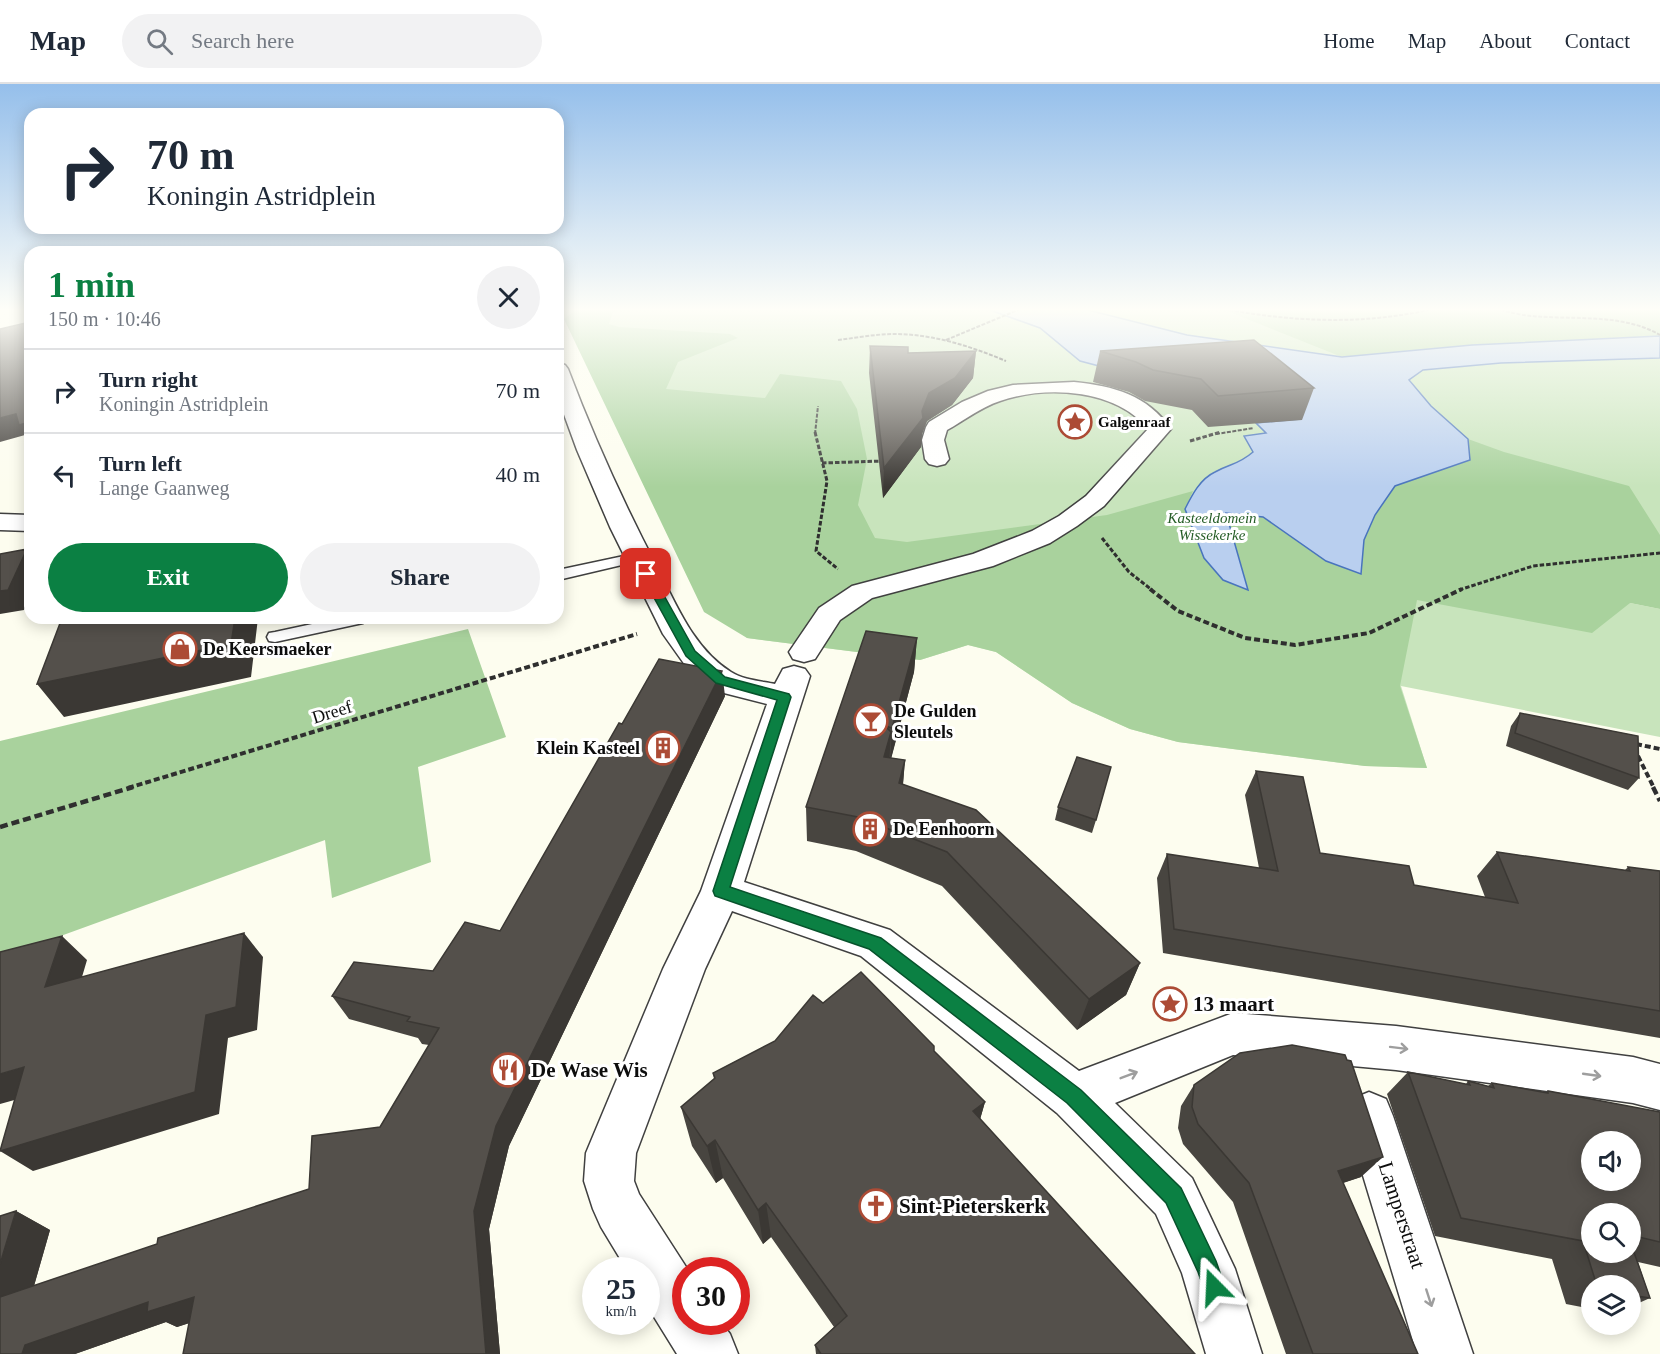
<!DOCTYPE html>
<meta charset="utf-8">
<style>
:root{--surface:#fff;--page:#f2f2f3;--text:#1f2937;--muted:#747a83;--line:#e0e1e3;--accent:#0b8043}
body{margin:0;font-family:"Times New Roman",serif;background:var(--page);color:var(--text);height:100vh;display:flex;flex-direction:column;font-size:22px;white-space:nowrap}
*{box-sizing:border-box;margin:0}
p{font-size:20px;color:var(--muted)}
.icon{flex:none;width:33px;height:33px;fill:none;stroke:currentColor;stroke-width:2;stroke-linecap:round;stroke-linejoin:round}
.map{position:relative;flex:1;overflow:hidden}
.side{position:absolute;left:24px;top:162px;width:540px;height:378px;display:flex;flex-direction:column;background:var(--surface);border-radius:18px;box-shadow:0 3px 15px #0003}
.side>*{flex:none}
.hud{position:absolute;left:24px;top:24px;width:540px;height:126px;border-radius:18px;box-shadow:0 3px 15px #0003;background:#fff;color:var(--text);overflow:hidden}
.tools{position:absolute;left:1581px;top:1047px;display:grid;gap:12px}
.tools a{display:grid;place-items:center;width:60px;height:60px;border-radius:50%;background:var(--surface);box-shadow:0 3px 15px #0003;font-size:30px}
.speed{position:absolute;left:582px;top:1173px;display:flex;gap:12px;font-size:30px;font-weight:700;text-align:center}
.speed>*{display:grid;place-content:center;width:78px;height:78px;border-radius:50%;background:var(--surface);box-shadow:0 3px 15px #0003;line-height:1}
.speed small{font-size:15px;font-weight:400}
.speed .limit{border:9px solid #d22;background:#fff;color:#111}
.pin{position:absolute;display:grid;place-items:center;width:51px;height:51px;color:#fff;margin:-26px;border-radius:12px;box-shadow:0 3px 9px #0006}
.me{position:absolute;width:66px;margin:-33px;rotate:339deg;stroke-linejoin:round;filter:drop-shadow(0 0 4px #0008)}
.turn{display:flex;align-items:center;gap:21px;height:126px;padding:0 24px;font-size:27px}
.turn .icon{width:78px;height:78px;stroke-width:2.5}
.turn b{display:block;font-size:42px;line-height:51px}
.round{display:grid;place-items:center;flex:none;width:63px;height:63px;border-radius:32px;background:var(--page)}
.head{display:flex;align-items:center;justify-content:space-between;height:102px;padding:0 24px}
h1{font-size:36px;font-weight:700;line-height:45px;color:var(--accent)}
.action{display:flex;gap:12px;margin-top:auto;padding:12px 24px}
.action a{flex:1;height:69px;border-radius:36px;background:var(--accent);color:#fff;font-size:24px;font-weight:700;line-height:69px;text-align:center}
.action a+a{background:var(--page);color:var(--text)}
ul{padding:0;list-style:none}
li{display:flex;align-items:center;gap:18px;height:84px;padding:0 24px;border-top:2px solid var(--line)}
li div{flex:1}
li b{display:block;font-size:22px}
li em{font-style:normal}
header{display:flex;align-items:center;gap:36px;box-sizing:border-box;height:84px;padding:0 30px;background:var(--surface);border-bottom:2px solid var(--line)}
header strong{font-size:28px}
nav{display:flex;gap:33px;margin-inline-start:auto;font-size:21px}
.search{width:420px;height:54px;background:var(--page);display:flex;align-items:center;gap:15px;box-sizing:border-box;padding:0 21px;border-radius:33px;color:var(--muted);font-size:22px}
.map>svg:first-child{display:block}
</style>
<header>
<strong>Map</strong>
<div class="search"><svg class="icon" aria-label="search" viewBox="0 0 24 24"><circle cx="10" cy="10" r="6"/><path d="M15 15l6 6"/></svg>Search here</div>
<nav><a>Home</a><a>Map</a><a>About</a><a>Contact</a></nav>
</header>
<div class="map">
<svg width="1660" height="1270" viewBox="0 0 1660 1270">
<rect width="100%" height="100%" fill="#fdfdef"/>
<!-- green -->
<path fill="#c8e4bc" d="M 559,225 L 1654,225 L 1660,229 L 1660,492 L 1630,519 L 1660,525 L 1660,653 L 1401,602 L 1427,684 L 1365,682 L 1178,658 L 1130,645 L 1072,619 L 996,568 L 968,561 L 920,576 L 747,554 Z"/>
<!-- forest -->
<path fill="#a9d29d" d="M 577,225 L 626,225 L 613,228 L 609,240 L 619,243 L 730,250 L 738,254 L 678,278 L 666,305 L 765,314 L 780,290 L 841,297 L 857,325 L 867,375 L 858,421 L 875,454 L 907,458 L 1107,431 L 1193,407 L 1185,425 L 1263,433 L 1293,454 L 1360,489 L 1364,456 L 1375,431 L 1395,402 L 1470,376 L 1468,355 L 1504,368 L 1629,402 L 1660,451 L 1660,525 L 1630,519 L 1592,549 L 1417,516 L 1400,602 L 1427,684 L 1365,682 L 1178,658 L 1130,645 L 1072,619 L 996,568 L 968,561 L 920,576 L 747,554 L 704,528 L 564,235 Z
M 1222,225 L 1660,225 L 1660,252 L 1472,261 L 1342,273 Z
M 468,545 L 506,653 L 418,683 L 431,778 L 332,814 L 325,756 L 0,874 L 0,657 Z"/>
<!-- water -->
<path fill="#b9cfef" stroke="#4974bd" stroke-width="1.5" d="M 987,225 L 1084,225 L 1187,251 L 1342,273 L 1472,261 L 1660,252 L 1660,274 L 1501,279 L 1423,286 L 1409,296 L 1431,322 L 1468,355 L 1470,376 L 1395,402 L 1375,431 L 1364,456 L 1361,490 L 1326,477 L 1263,433 L 1226,429 L 1248,506 L 1223,496 L 1204,474 L 1185,425 C 1192,411 1200,395 1215,388 C 1231,379 1238,381 1253,368 L 1244,352 L 1266,349 L 1256,339 L 1301,335 L 1080,277 L 1040,244 Z"/>
<g fill="none" stroke-linecap="round" stroke-linejoin="round">
<!-- lane casing -->
<g stroke="#404040" stroke-width="3">
<path id="lane" d="M 638,469 L 645,473 L 643,476 L 558,496 L 558,486 Z
M 340,534 L 371,534 L 363,539 L 275,558 L 269,557 L 267,553 L 269,549 L 275,548 Z"/>
</g>
<!-- street casing -->
<g stroke="#404040" stroke-width="3">
<path id="street" d="M 558,279 L 565,281 L 568,285 C 594,354 624,420 658,485 C 677,522 694,565 731,588 C 743,596 761,597 775,600 L 783,585 L 794,582 L 805,585 L 810,592 L 744,798 L 890,846 L 1079,987 L 1233,929 L 1396,942 L 1633,973 L 1660,980 L 1660,1026 L 1633,1019 L 1396,986 L 1233,971 L 1115,1019 L 1192,1094 L 1235,1185 L 1262,1270 L 1206,1270 L 1182,1189 L 1156,1130 L 1057,1029 L 861,872 L 732,827 L 705,885 L 636,1069 L 634,1097 L 639,1110 L 688,1186 L 686,1186 L 686,1238 L 721,1238 L 730,1250 L 738,1270 L 677,1270 L 646,1220 L 646,1186 L 627,1186 L 601,1143 L 593,1125 L 584,1097 L 586,1069 L 663,885 L 701,807 L 767,620 L 720,608 L 708,602 L 685,581 L 663,550 L 610,443 L 577,366 L 558,314 Z
M 1074,298 C 1114,302 1147,311 1171,345 L 1104,422 L 1077,442 L 1050,459 L 993,482 L 872,514 L 840,536 L 815,575 L 804,578 L 793,575 L 789,568 L 819,524 L 852,502 L 973,470 L 1032,447 L 1059,432 L 1086,412 L 1148,345 C 1116,305 1047,301 1000,317 C 981,323 965,336 947,346 L 944,356 L 949,375 L 945,380 L 937,382 L 929,380 L 925,375 L 922,356 L 926,343 L 929,338 L 962,318 L 988,307 L 1013,301 Z
M 0,430 L 30,431 L 30,447 L 0,446 Z
M 1369,1008 L 1386,1015 L 1393,1032 L 1473,1270 L 1417,1270 L 1345,1032 L 1352,1015 Z"/>
</g>
<!-- path-far3 -->
<path stroke="#2f2f2f" stroke-width="2" stroke-dasharray="4 1.5" stroke-linecap="butt" d="M 1224,225 C 1295,238 1363,241 1433,225
M 1495,225 C 1507,227 1519,231 1532,232 C 1574,236 1622,229 1660,251
M 838,256 C 856,254 875,250 894,250 C 933,250 970,262 1006,277
M 946,256 L 1020,225
M 815,350 L 818,322
M 1216,350 L 1254,344"/>
<!-- path-far2 -->
<path stroke="#2f2f2f" stroke-width="3" stroke-dasharray="4.5 2" stroke-linecap="butt" d="M 815,348 L 827,397 L 816,467 L 838,485
M 1190,357 L 1221,348
M 822,379 L 883,377
M 1102,454 L 1129,488 L 1152,506
M 1459,506 L 1533,482 L 1660,469"/>
<!-- path-far1 -->
<path stroke="#2f2f2f" stroke-width="4" stroke-dasharray="6 3" stroke-linecap="butt" d="M 1150,505 L 1178,527 L 1245,554 L 1295,561 L 1369,549 L 1462,505
M 1636,660 L 1660,665
M 1638,672 L 1654,704
M 128,704 L 637,550"/>
<!-- path -->
<path stroke="#2f2f2f" stroke-width="4.5" stroke-dasharray="8 4" stroke-linecap="butt" d="M 1653,703 L 1660,717
M 0,743 L 133,703"/>
<!-- lane -->
<use href="#lane" fill="#fff" fill-rule="evenodd"/>
<!-- street -->
<use href="#street" fill="#fff" fill-rule="evenodd"/>
</g>
<!-- wall -->
<path fill="#484540" fill-rule="evenodd" d="M 870,262 L 908,269 L 976,267 L 973,294 L 952,321 L 927,337 L 922,350 L 921,363 L 883,414 L 869,289 Z
M 1100,267 L 1314,304 L 1302,336 L 1208,343 L 1192,326 L 1145,317 L 1129,308 L 1093,298 Z
M 917,554 L 914,588 L 891,674 L 905,676 L 903,701 L 1140,879 L 1126,911 L 1077,946 L 942,802 L 856,767 L 807,757 L 806,723 Z
M 725,612 L 509,1062 L 489,1145 L 500,1270 L 183,1270 L 189,1239 L 177,1243 L 166,1238 L 75,1270 L 0,1270 L 16,1127 L 50,1146 L 34,1202 L 157,1160 L 309,1105 L 380,1043 L 429,961 L 422,960 L 418,954 L 349,935 L 332,912 L 433,887 L 500,847 L 622,640 Z
M 1520,629 L 1639,694 L 1628,706 L 1506,662 L 1511,642 Z
M 1256,687 L 1320,769 L 1414,801 L 1485,813 L 1477,792 L 1497,768 L 1625,786 L 1628,783 L 1660,787 L 1660,954 L 1163,869 L 1157,794 L 1167,770 L 1259,784 L 1245,711 Z
M 1058,723 L 1096,736 L 1092,749 L 1055,736 Z
M 823,919 L 934,967 L 985,1018 L 980,1035 L 1195,1270 L 816,1270 L 815,1261 L 834,1243 L 771,1153 L 763,1160 L 723,1094 L 716,1099 L 692,1062 L 681,1023 L 714,995 L 713,989 L 775,957 Z
M 1408,988 L 1466,1000 L 1468,997 L 1488,1002 L 1492,999 L 1546,1009 L 1548,1007 L 1660,1028 L 1660,1183 L 1638,1178 L 1650,1214 L 1630,1223 L 1630,1202 L 1592,1202 L 1592,1225 L 1566,1220 L 1552,1175 L 1435,1152 L 1387,1010 ZM 1630,1130 L 1630,1168 L 1592,1168 Z
M 1194,1001 L 1361,1093 L 1343,1099 L 1418,1270 L 1286,1270 L 1233,1118 L 1183,1060 L 1178,1044 L 1181,1022 Z"/>
<!-- shaded-wall -->
<path fill="#3b3834" d="M 976,267 L 973,294 L 952,321 L 927,337 L 922,350 L 921,363 L 883,414 L 884,384 L 929,309 Z
M 16,330 L 30,338 L 30,358 L 25,351 L 0,358 L 0,334 Z
M 27,465 L 30,469 L 30,512 L 24,526 L 0,530 L 0,507 Z
M 235,534 L 258,534 L 251,593 L 64,633 L 37,600 Z
M 917,554 L 914,588 L 890,679 L 892,644 Z
M 722,587 L 725,612 L 509,1062 L 489,1145 L 500,1270 L 486,1270 L 474,1127 L 496,1042 Z
M 891,648 L 889,682 L 884,673 Z
M 905,676 L 902,710 L 899,699 Z
M 244,849 L 263,873 L 257,946 L 228,954 L 219,1030 L 33,1087 L 0,1067 L 206,931 Z
M 62,852 L 87,876 L 72,927 L 45,903 Z
M 1140,879 L 1126,911 L 1077,946 L 1089,915 Z
M 24,983 L 54,1005 L 0,1020 L 0,990 Z
M 985,1018 L 974,1057 L 973,1027 Z
M 715,1056 L 723,1094 L 716,1099 L 707,1062 Z
M 1383,1073 L 1361,1093 L 1318,1107 L 1338,1087 Z
M 766,1119 L 771,1153 L 763,1160 L 758,1126 Z
M 16,1127 L 50,1146 L 25,1233 L 0,1222 L 0,1180 Z
M 194,1213 L 221,1229 L 177,1243 L 166,1238 L 75,1270 L 22,1270 L 25,1261 L 148,1218 Z"/>
<!-- building -->
<path fill="#54504b" stroke="#3b3834" stroke-width="1.5" fill-rule="evenodd" d="M 30,238 L 30,338 L 19,341 L 16,330 L 0,334 L 0,245 Z
M 1254,256 L 1314,304 L 1218,312 L 1201,295 L 1153,286 L 1136,278 L 1100,267 Z
M 870,262 L 908,263 L 908,269 L 976,267 L 955,294 L 929,309 L 922,327 L 923,334 L 884,384 Z
M 27,465 L 8,506 L 0,507 L 0,470 Z
M 62,534 L 235,534 L 231,560 L 37,600 Z
M 866,547 L 917,554 L 892,644 L 885,642 L 891,648 L 884,673 L 905,676 L 899,699 L 976,726 L 1140,879 L 1089,915 L 947,768 L 858,733 L 806,723 Z
M 659,575 L 722,587 L 496,1042 L 474,1127 L 486,1270 L 183,1270 L 194,1213 L 147,1228 L 148,1218 L 25,1261 L 22,1270 L 0,1270 L 0,1213 L 157,1160 L 158,1154 L 309,1105 L 312,1052 L 380,1043 L 439,944 L 407,937 L 410,933 L 332,912 L 354,878 L 433,887 L 465,838 L 500,847 L 619,639 L 622,640 Z
M 1520,629 L 1638,652 L 1639,694 L 1515,649 Z
M 1077,673 L 1111,683 L 1096,736 L 1058,723 Z
M 1256,687 L 1303,693 L 1320,769 L 1409,782 L 1414,801 L 1518,819 L 1497,768 L 1630,787 L 1628,783 L 1660,787 L 1660,927 L 1174,845 L 1167,770 L 1278,787 Z
M 244,849 L 236,923 L 206,931 L 195,1008 L 0,1067 L 24,983 L 0,990 L 0,868 L 62,852 L 45,903 Z
M 861,888 L 934,962 L 934,967 L 985,1018 L 973,1027 L 1195,1270 L 821,1270 L 815,1261 L 847,1232 L 766,1119 L 758,1126 L 715,1056 L 707,1062 L 681,1023 L 715,994 L 713,989 L 775,957 L 813,911 L 823,919 Z
M 1292,961 L 1345,971 L 1347,976 L 1351,977 L 1383,1073 L 1338,1087 L 1418,1270 L 1313,1270 L 1249,1099 L 1198,1040 L 1192,1023 L 1194,1001 L 1240,969 Z
M 1408,988 L 1470,1001 L 1468,997 L 1494,1004 L 1492,999 L 1548,1009 L 1548,1007 L 1660,1028 L 1660,1158 L 1630,1151 L 1630,1130 L 1592,1130 L 1592,1168 L 1630,1168 L 1630,1157 L 1650,1214 L 1630,1211 L 1630,1202 L 1597,1202 L 1583,1157 L 1461,1134 ZM 1592,1058 L 1630,1058 L 1630,1096 L 1592,1096 Z
M 16,1127 L 0,1180 L 0,1132 Z"/>
<!-- one-way arrows -->
<defs><path id="oneway-shaft" d="M-6 0H5M1.5-3L5.5 0L1.5 3" fill="none" stroke-width="1.6" stroke-linecap="round" stroke-linejoin="round" transform="scale(1.5)"/></defs>
<g stroke="#9e9e9e">
<use href="#oneway-shaft" transform="translate(1399 964) rotate(7)"/>
<use href="#oneway-shaft" transform="translate(1129 991) rotate(-21)"/>
<use href="#oneway-shaft" transform="translate(1592 991) rotate(8)"/>
<use href="#oneway-shaft" transform="translate(1429 1214) rotate(72)"/>
</g>
<!-- sky -->
<linearGradient id="sky" x2="0" y2="1"><stop stop-color="#95bfeb"/><stop offset="0.56" stop-color="#fefef8"/><stop offset="1" stop-color="#fefef8" stop-opacity="0"/></linearGradient>
<rect width="1660" height="403" fill="url(#sky)"/>
<!-- route -->
<path fill="#0b8043" stroke="#07532c" stroke-width="1.5" d="M 646,487 L 652,490 L 695,567 L 725,593 L 789,610 L 791,613 L 730,803 L 881,854 L 1081,1006 L 1181,1104 L 1216,1177 L 1225,1203 L 1222,1211 L 1214,1214 L 1206,1211 L 1198,1188 L 1166,1119 L 1067,1019 L 869,865 L 715,812 L 713,807 L 777,616 L 716,599 L 686,572 L 641,490 Z"/>
<!-- icons -->
<defs>
<g id="sight-ring" transform="scale(1.725)"><circle r="9.5" fill="#fff" stroke="#ac4b35" stroke-width="1.5"/><path d="M0-6L1.8-2.2L6-1.7L2.9 1.2L3.7 5.4L0 3.3L-3.7 5.4L-2.9 1.2L-6-1.7L-1.8-2.2Z" fill="#ac4b35"/></g>
<g id="shop-ring" transform="scale(1.725)"><circle r="9.5" fill="#fff" stroke="#ac4b35" stroke-width="1.5"/><path d="M-5-2.5h2.3a2.7 3.5 0 0 1 5.4 0H5L5.5 6h-11ZM-1.5-2.5h3a1.5 2.3 0 0 0-3 0Z" fill="#ac4b35"/></g>
<g id="bar-ring" transform="scale(1.725)"><circle r="9.5" fill="#fff" stroke="#ac4b35" stroke-width="1.5"/><path d="M-6-5H6L.8 .8V4.5H3.5V6h-7V4.5H-.8V.8Z" fill="#ac4b35"/></g>
<g id="building-ring" transform="scale(1.725)"><circle r="9.5" fill="#fff" stroke="#ac4b35" stroke-width="1.5"/><path d="M-4-6H4V6H1V3H-1V6H-4ZM-2.5-4.3h1.7v1.8h-1.7ZM.8-4.3h1.7v1.8H.8ZM-2.5-1h1.7V.8h-1.7ZM.8-1h1.7V.8H.8Z" fill="#ac4b35"/></g>
<g id="restaurant-ring" transform="scale(1.725)"><circle r="9.5" fill="#fff" stroke="#ac4b35" stroke-width="1.5"/><path d="M-5-6h1v4h1v-4h1v4h1v-4h1v5L-1.5 .5V6h-2V.5L-5-1ZM5-6V6H3V1.5H1.5Q1.5-4 5-6Z" fill="#ac4b35"/></g>
<g id="church-ring" transform="scale(1.725)"><circle r="9.5" fill="#fff" stroke="#ac4b35" stroke-width="1.5"/><path d="M-1.2-6h2.4v3.5h3.3v2.4h-3.3V6h-2.4V-.1h-3.3v-2.4h3.3Z" fill="#ac4b35"/></g>
</defs>
<g fill-rule="evenodd">
<use href="#sight-ring" x="1075" y="338"/>
<use href="#shop-ring" x="180" y="565"/>
<use href="#bar-ring" x="871" y="637"/>
<use href="#building-ring" x="663" y="664"/>
<use href="#building-ring" x="870" y="745"/>
<use href="#sight-ring" x="1170" y="920"/>
<use href="#restaurant-ring" x="508" y="986"/>
<use href="#church-ring" x="876" y="1122"/>
</g>
<g text-anchor="middle" stroke-width="6" stroke-linejoin="round" paint-order="stroke">
<!-- far-poi labels -->
<g font-size="15" font-weight="bold" fill="#0d0d0d" stroke="#fff" text-anchor="start">
<text x="1098" y="343">Galgenraaf</text>
</g>
<!-- far-park labels -->
<g font-size="15" font-style="italic" fill="#255d26" stroke="#fff">
<text x="1212" y="439">Kasteeldomein<tspan x="1212" dy="17">Wissekerke</tspan></text>
</g>
<!-- poi labels -->
<g font-size="18" font-weight="bold" fill="#0d0d0d" stroke="#fff" text-anchor="start">
<text x="203" y="571">De Keersmaeker</text>
<text x="894" y="633">De Gulden<tspan x="894" dy="21">Sleutels</tspan></text>
<text x="640" y="670" text-anchor="end">Klein Kasteel</text>
<text x="893" y="751">De Eenhoorn</text>
</g>
<!-- street labels -->
<g font-size="18" fill="#0d0d0d" stroke="#fff">
<text transform="translate(332 628) rotate(-17)" y="6">Dreef</text>
</g>
<!-- near-poi labels -->
<g font-size="21" font-weight="bold" fill="#0d0d0d" stroke="#fff" text-anchor="start">
<text x="1193" y="927">13 maart</text>
<text x="531" y="993">De Wase Wis</text>
<text x="899" y="1129">Sint-Pieterskerk</text>
</g>
<!-- near-street labels -->
<g font-size="21" fill="#0d0d0d" stroke="#fff">
<text transform="translate(1402 1131) rotate(72)" y="7">Lamperstraat</text>
</g>
</g>
</svg>
<div class="tools">
<a><svg class="icon" aria-label="sound" viewBox="0 0 24 24"><path d="M4 9h4l5-4v14l-5-4H4zM17 9q2 3 0 6"/></svg></a>
<a><svg class="icon" aria-label="search" viewBox="0 0 24 24"><circle cx="10" cy="10" r="6"/><path d="M15 15l6 6"/></svg></a>
<a><svg class="icon" aria-label="layers" viewBox="0 0 24 24"><path d="M12 4l9 5-9 5-9-5zM3 14l9 5 9-5"/></svg></a>
</div>
<div class="speed"><div>25<small>km/h</small></div><div class="limit">30</div></div>
<div class="pin" style="left:646px;top:490px;background:#d93025"><svg class="icon" aria-label="arrive" viewBox="0 0 24 24"><path d="M6 21V4h12l-3 4 3 4H6"/></svg></div>
<svg class="me" style="left:1214px;top:1203px" viewBox="-20 -20 40 40"><path d="M0-17L14 15 0 8-14 15z" fill="#0b8043" stroke="#fff" stroke-width="4"/></svg>
<div class="hud">
<div class="turn"><svg class="icon" aria-label="right" viewBox="0 0 24 24"><path d="M7 20v-9h11M14 6l5 5-5 5"/></svg><div><b>70 m</b>Koningin Astridplein</div></div>
</div>
<section class="side">
<div class="head"><div><h1>1 min</h1><p>150 m · 10:46</p></div><a class="round"><svg class="icon" aria-label="close" viewBox="0 0 24 24"><path d="M6 6l12 12M18 6L6 18"/></svg></a></div>
<ul>
<li><svg class="icon" aria-label="right" viewBox="0 0 24 24"><path d="M7 20v-9h11M14 6l5 5-5 5"/></svg><div><b>Turn right</b><p>Koningin Astridplein</p></div><em>70 m</em></li>
<li><svg class="icon" aria-label="left" viewBox="0 0 24 24"><path d="M17 20v-9H6M10 6l-5 5 5 5"/></svg><div><b>Turn left</b><p>Lange Gaanweg</p></div><em>40 m</em></li>
</ul>
<div class="action"><a>Exit</a><a>Share</a></div>
</section>
</div>
